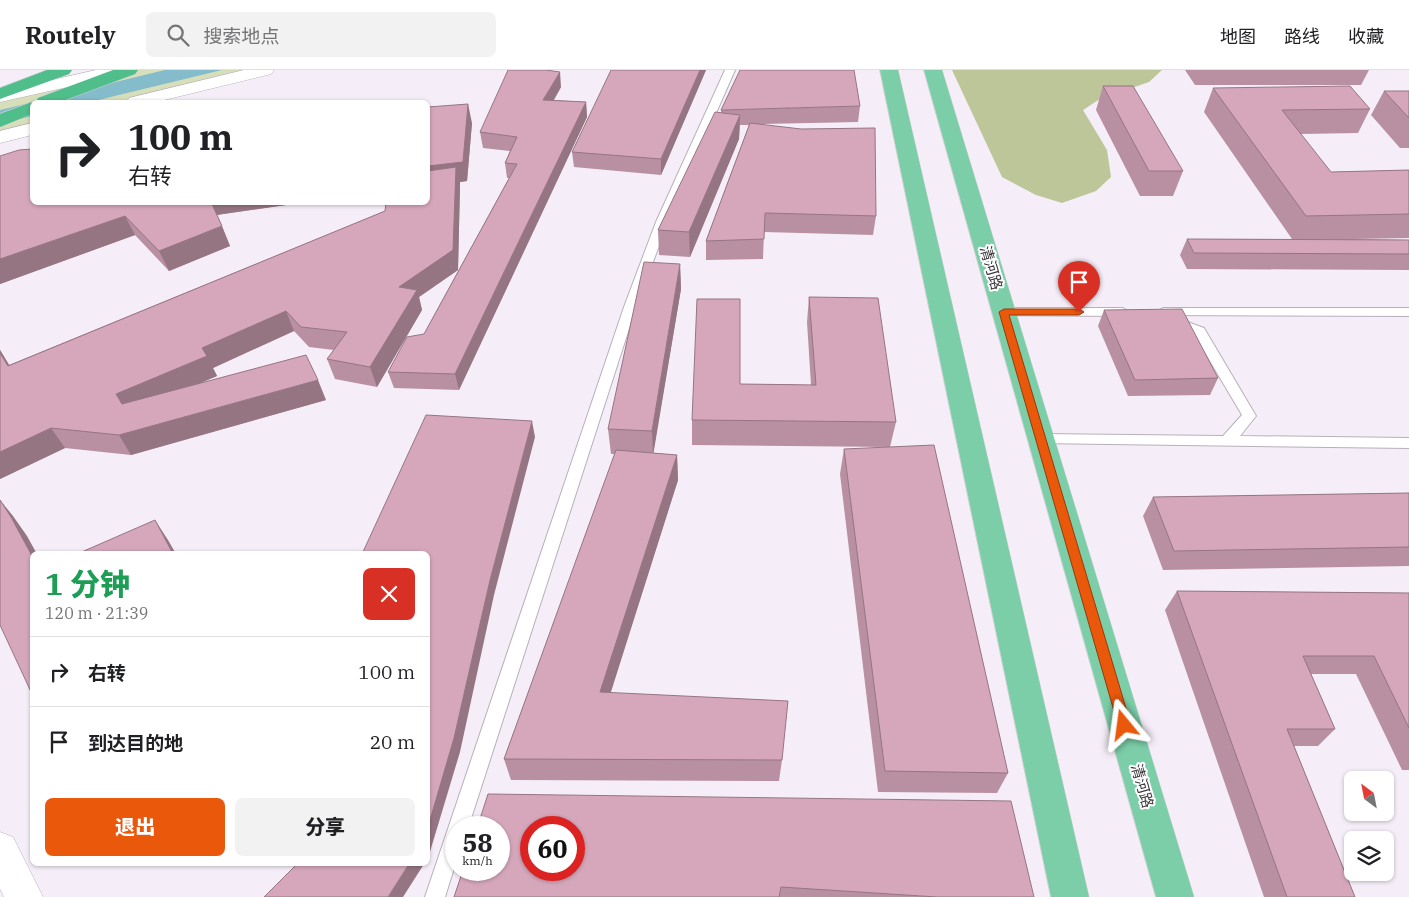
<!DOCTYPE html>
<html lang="zh">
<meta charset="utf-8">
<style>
:root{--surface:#fff;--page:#f2f2f2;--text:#202124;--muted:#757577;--line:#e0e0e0;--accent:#ea580c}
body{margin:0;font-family:"IBM Plex Serif","Noto Sans SC",serif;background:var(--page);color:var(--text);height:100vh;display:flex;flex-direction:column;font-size:19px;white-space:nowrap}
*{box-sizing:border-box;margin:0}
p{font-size:16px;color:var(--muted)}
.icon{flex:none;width:28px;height:28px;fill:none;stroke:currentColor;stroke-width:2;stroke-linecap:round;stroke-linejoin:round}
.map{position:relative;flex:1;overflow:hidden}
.drawer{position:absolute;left:30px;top:481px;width:400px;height:315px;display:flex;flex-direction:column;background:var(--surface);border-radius:8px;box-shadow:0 1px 4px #0004}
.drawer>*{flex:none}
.banner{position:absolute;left:30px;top:30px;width:400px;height:105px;border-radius:8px;box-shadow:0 1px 4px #0004;background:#fff;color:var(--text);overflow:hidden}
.needle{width:32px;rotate:328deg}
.buttons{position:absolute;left:1344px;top:701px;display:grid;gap:10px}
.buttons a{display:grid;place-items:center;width:50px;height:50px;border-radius:8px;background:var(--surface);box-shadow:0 1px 4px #0004;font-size:25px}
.speed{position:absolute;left:445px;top:746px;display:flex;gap:10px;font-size:25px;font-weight:700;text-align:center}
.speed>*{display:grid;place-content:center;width:65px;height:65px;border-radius:50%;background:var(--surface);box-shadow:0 1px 4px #0004;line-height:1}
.speed small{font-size:12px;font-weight:400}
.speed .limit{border:8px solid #d22;background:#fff;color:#111}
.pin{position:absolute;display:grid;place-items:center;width:42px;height:42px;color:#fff;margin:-51px -21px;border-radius:50% 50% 50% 0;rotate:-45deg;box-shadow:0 0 5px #0007}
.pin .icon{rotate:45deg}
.me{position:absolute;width:55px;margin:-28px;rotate:344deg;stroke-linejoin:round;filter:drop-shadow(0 0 4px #0008)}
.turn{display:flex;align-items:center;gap:18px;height:105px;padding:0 15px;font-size:22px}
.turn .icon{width:65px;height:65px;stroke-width:2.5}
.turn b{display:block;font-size:35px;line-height:42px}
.round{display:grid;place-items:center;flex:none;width:52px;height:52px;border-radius:8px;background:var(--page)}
.headline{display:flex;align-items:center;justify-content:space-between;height:85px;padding:0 15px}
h1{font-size:30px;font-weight:800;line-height:38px;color:#1e9e55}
.cta{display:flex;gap:10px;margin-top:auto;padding:10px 15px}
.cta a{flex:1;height:58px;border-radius:8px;background:var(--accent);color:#fff;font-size:20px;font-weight:800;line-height:58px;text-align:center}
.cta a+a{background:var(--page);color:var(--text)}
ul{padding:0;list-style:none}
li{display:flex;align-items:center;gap:15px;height:70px;padding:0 15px;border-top:1px solid var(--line)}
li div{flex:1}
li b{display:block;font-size:19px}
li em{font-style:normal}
header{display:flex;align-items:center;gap:30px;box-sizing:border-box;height:70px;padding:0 25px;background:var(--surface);border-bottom:1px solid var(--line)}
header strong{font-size:24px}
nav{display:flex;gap:28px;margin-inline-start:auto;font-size:18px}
.search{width:350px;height:45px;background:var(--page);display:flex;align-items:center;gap:12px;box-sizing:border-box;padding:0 18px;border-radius:8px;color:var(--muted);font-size:19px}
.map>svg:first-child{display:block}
</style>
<header>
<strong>Routely</strong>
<div class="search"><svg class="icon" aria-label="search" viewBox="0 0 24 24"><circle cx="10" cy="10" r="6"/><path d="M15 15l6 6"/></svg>搜索地点</div>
<nav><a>地图</a><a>路线</a><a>收藏</a></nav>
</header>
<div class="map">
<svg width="1409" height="827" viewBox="0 0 1409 827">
<rect width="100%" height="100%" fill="#f5eef8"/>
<!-- green -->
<path fill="#d7dfba" d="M 120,0 L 268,0 L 139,32 L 32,32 L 32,60 L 0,68 L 0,27 Z"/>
<!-- forest -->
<path fill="#bcc699" d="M 952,0 L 1162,0 L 1149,12 L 1100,29 L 1083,40 L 1107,80 L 1111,107 L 1096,121 L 1062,133 L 1036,125 L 1002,107 Z"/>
<!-- water -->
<path fill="#85bccc" d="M 165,0 L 222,0 L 90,32 L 32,32 L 32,46 L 0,54 L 0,40 Z"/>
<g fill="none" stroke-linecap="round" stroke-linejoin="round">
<!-- service casing -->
<g stroke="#b7b0ba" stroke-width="2">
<path id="service" d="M 725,0 L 735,0 L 668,152 L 636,237 L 468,758 L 456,758 L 456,792 L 445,827 L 425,827 L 624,237 L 656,152 Z
M 1003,238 L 1123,238 L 1129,242 L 1123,246 L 998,245 L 997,242 Z
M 1163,238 L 1409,238 L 1409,246 L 1158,245 L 1157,242 Z
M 1174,247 L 1204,258 L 1256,346 L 1240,366 L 1409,368 L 1409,378 L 1036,373 L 1034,369 L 1036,365 L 1041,364 L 1223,366 L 1242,345 L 1194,264 L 1169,254 L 1168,251 L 1169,248 Z"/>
</g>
<!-- minor casing -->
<g stroke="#b7b0ba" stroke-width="1">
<path id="minor" d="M 96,0 L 129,0 L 126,4 L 0,32 L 0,22 Z
M 244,0 L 274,0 L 271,4 L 156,32 L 127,32 L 129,28 Z
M 32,53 L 32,65 L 0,73 L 0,61 Z"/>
</g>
<!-- tertiary casing -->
<g stroke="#b7b0ba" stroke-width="1">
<path id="tertiary" d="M 0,762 L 13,767 L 43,827 L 4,827 L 0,819 Z"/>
</g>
<!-- primary casing -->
<g stroke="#d0cfd0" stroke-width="1">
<path id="primary" d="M 880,0 L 898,0 L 1089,827 L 1051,827 Z
M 924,0 L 942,0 L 1194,827 L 1156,827 Z"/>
</g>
<!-- trunk casing -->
<g stroke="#d0cfd0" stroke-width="1">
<path id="trunk" d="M 47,0 L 72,0 L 69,4 L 0,29 L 0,18 Z
M 113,0 L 138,0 L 135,4 L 60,32 L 36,32 L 38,28 Z
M 32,32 L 32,44 L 0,57 L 0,44 Z"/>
</g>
<!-- service -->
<use href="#service" fill="#fff" fill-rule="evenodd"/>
<!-- minor -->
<use href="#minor" fill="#fff" fill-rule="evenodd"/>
<!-- tertiary -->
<use href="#tertiary" fill="#fff" fill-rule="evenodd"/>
<!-- primary -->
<use href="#primary" fill="#7ccea8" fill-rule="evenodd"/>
<!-- trunk -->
<use href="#trunk" fill="#50be8b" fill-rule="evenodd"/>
</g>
<!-- wall -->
<path fill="#b890a1" d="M 706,0 L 661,105 L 574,97 L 572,82 Z
M 1185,0 L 1369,0 L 1361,15 L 1195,15 Z
M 1103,16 L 1183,101 L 1173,126 L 1140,126 L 1096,40 Z
M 561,17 L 554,30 L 586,32 L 587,47 L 459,320 L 394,318 L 388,302 L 424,264 L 509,108 L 507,108 L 505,93 L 510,81 L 483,78 L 480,62 Z
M 1213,18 L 1370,39 L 1358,63 L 1300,64 L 1331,102 L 1409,100 L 1409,168 L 1354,169 L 1409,170 L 1409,200 L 1187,199 L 1180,185 L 1187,169 L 1292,169 L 1204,42 Z
M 1384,21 L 1409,21 L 1409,78 L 1400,78 L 1371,45 Z
M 860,36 L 858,52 L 763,54 L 876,146 L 873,165 L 764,162 L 763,189 L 706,190 L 706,171 L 749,55 L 740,55 L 739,69 L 690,187 L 659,185 L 658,160 L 721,42 L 721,40 Z
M 472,53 L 467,111 L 460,112 L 460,116 L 458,200 L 419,227 L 422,240 L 377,317 L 335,309 L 327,289 L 334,280 L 309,277 L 294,261 L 213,298 L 217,306 L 200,313 L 326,330 L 131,385 L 65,378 L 0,409 L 0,280 L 9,295 L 385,141 Z
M 0,86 L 32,132 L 307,132 L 217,145 L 230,176 L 169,201 L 135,165 L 0,214 Z
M 680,194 L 681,219 L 653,383 L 677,385 L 678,410 L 610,623 L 782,690 L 779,711 L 511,710 L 504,689 L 615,384 L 611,384 L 608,359 Z
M 809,227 L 896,352 L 890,377 L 692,375 L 692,350 L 740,314 L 811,315 L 807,252 Z
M 1104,240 L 1218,308 L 1210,325 L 1128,326 L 1098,256 Z
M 844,379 L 1008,703 L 997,723 L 878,722 L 840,404 Z
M 1409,423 L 1409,496 L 1163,500 L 1143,446 L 1153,427 Z
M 1177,521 L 1409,523 L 1409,700 L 1402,700 L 1356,604 L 1311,604 L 1335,659 L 1318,676 L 1294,676 L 1355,827 L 1264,827 L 1165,540 Z
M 463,800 L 1034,827 L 454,827 Z"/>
<!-- shaded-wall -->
<path fill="#967583" d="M 700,0 L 706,0 L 661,105 L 661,89 Z
M 560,2 L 561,17 L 545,45 L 543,30 Z
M 586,32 L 587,47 L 459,320 L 455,304 Z
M 468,34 L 472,53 L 467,111 L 460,112 L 460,116 L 458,200 L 419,227 L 422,240 L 377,317 L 370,297 L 399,217 L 428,116 L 428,96 Z
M 740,45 L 739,69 L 690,187 L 689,162 Z
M 211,132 L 307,132 L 216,145 Z
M 125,146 L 135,165 L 0,214 L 0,189 Z
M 222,156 L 230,176 L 169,201 L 159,181 Z
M 680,194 L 681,219 L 653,386 L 652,361 Z
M 286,241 L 294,261 L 213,298 L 217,306 L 128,344 L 116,324 L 202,278 Z
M 0,280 L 22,316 L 8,296 L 0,283 Z
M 318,310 L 326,330 L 131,385 L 119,365 Z
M 532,351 L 535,367 L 494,525 L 460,682 L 429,785 L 428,788 L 428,757 L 490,510 Z
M 51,358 L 65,378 L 0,409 L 0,382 Z
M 677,385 L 678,410 L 604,644 L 600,622 Z
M 0,430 L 13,446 L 27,466 L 37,484 L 32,484 L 32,486 Z
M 155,450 L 168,470 L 176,484 L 173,484 Z
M 409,794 L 424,794 L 403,827 L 388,827 Z"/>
<!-- building -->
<path fill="#d6a7bb" stroke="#967583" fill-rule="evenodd" d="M 508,0 L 546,0 L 560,2 L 543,30 L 586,32 L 455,304 L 388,302 L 407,267 L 424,264 L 517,94 L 505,93 L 517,67 L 480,62 Z
M 611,0 L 700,0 L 661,89 L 572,82 Z
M 740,0 L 854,0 L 860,36 L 721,40 Z
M 1103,16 L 1133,16 L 1183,101 L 1149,101 Z
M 1350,16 L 1370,39 L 1282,40 L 1331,102 L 1409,100 L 1409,144 L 1306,146 L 1213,18 Z
M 1384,21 L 1409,21 L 1409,48 Z
M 468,34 L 463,92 L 428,96 L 428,37 Z
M 715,42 L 740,45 L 689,162 L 658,160 Z
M 750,53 L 801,59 L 875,58 L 876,146 L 765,143 L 764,169 L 706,171 Z
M 32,79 L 32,132 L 211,132 L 222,156 L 159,181 L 125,146 L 0,189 L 0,86 L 19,80 Z
M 456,97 L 453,180 L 399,217 L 417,220 L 370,297 L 327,289 L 347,262 L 301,257 L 286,241 L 202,278 L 207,286 L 116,324 L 122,334 L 306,285 L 318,310 L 119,365 L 51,358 L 0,382 L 0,283 L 8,296 L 385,141 L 386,132 L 428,132 L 428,101 Z
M 1187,169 L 1409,170 L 1409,184 L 1194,183 Z
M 644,192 L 680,194 L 652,361 L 608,359 Z
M 809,227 L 878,228 L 896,352 L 692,350 L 697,229 L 740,229 L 740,314 L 816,315 Z
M 1182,239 L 1218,308 L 1135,310 L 1104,240 Z
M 426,345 L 532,351 L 490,510 L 454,668 L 428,757 L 428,484 L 362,484 Z
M 934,375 L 1008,703 L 885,701 L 844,379 Z
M 616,380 L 677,385 L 600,622 L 788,631 L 782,690 L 504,689 Z
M 1409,423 L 1409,477 L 1174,481 L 1153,427 Z
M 0,430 L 11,447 L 32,486 L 32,624 L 0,555 Z
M 155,450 L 173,484 L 77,484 Z
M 1177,521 L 1409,523 L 1409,658 L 1374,586 L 1303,586 L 1335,659 L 1287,659 L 1355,827 L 1287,827 Z
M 488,724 L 1011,731 L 1034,827 L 937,827 L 781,817 L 779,827 L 454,827 L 463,800 L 499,800 L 499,758 L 477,758 ZM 531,758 L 574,758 L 574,800 L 531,800 Z
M 297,794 L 409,794 L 388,827 L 264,827 Z"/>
<!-- route -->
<path fill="#ea580c" stroke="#983908" d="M 1004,239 L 1079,239 L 1084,242 L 1079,245 L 1009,245 L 1131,655 L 1129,660 L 1124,661 L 1120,660 L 1118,655 L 999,242 Z"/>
<g text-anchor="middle" stroke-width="4" stroke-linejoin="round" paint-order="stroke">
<!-- street labels -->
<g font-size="15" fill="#3b383c" stroke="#fff">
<text transform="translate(991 198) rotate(74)" y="5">清河路</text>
<text transform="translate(1142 716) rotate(74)" y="5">清河路</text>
</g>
</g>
</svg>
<div class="buttons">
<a><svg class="needle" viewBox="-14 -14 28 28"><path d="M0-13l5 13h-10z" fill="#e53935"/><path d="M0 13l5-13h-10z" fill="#757577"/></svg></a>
<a><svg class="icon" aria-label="layers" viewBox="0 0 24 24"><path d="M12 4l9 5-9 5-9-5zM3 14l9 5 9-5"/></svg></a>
</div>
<div class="speed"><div>58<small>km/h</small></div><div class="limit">60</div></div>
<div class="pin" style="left:1079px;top:242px;background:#d93025"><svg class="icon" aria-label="arrive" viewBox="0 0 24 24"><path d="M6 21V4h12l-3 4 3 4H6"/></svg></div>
<svg class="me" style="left:1124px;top:655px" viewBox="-20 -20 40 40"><path d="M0-17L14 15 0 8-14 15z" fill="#ea580c" stroke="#fff" stroke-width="4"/></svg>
<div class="banner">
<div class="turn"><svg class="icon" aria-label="right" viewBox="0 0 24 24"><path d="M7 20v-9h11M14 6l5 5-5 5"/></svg><div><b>100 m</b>右转</div></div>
</div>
<section class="drawer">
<div class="headline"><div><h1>1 分钟</h1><p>120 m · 21:39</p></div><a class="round" style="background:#d93025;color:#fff"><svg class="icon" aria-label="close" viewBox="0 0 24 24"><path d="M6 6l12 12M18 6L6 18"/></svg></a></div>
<ul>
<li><svg class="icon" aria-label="right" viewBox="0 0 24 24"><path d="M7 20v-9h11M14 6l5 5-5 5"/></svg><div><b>右转</b></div><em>100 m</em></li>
<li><svg class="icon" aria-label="arrive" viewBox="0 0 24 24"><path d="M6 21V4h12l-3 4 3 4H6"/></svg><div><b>到达目的地</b></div><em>20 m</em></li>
</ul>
<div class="cta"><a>退出</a><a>分享</a></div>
</section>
</div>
